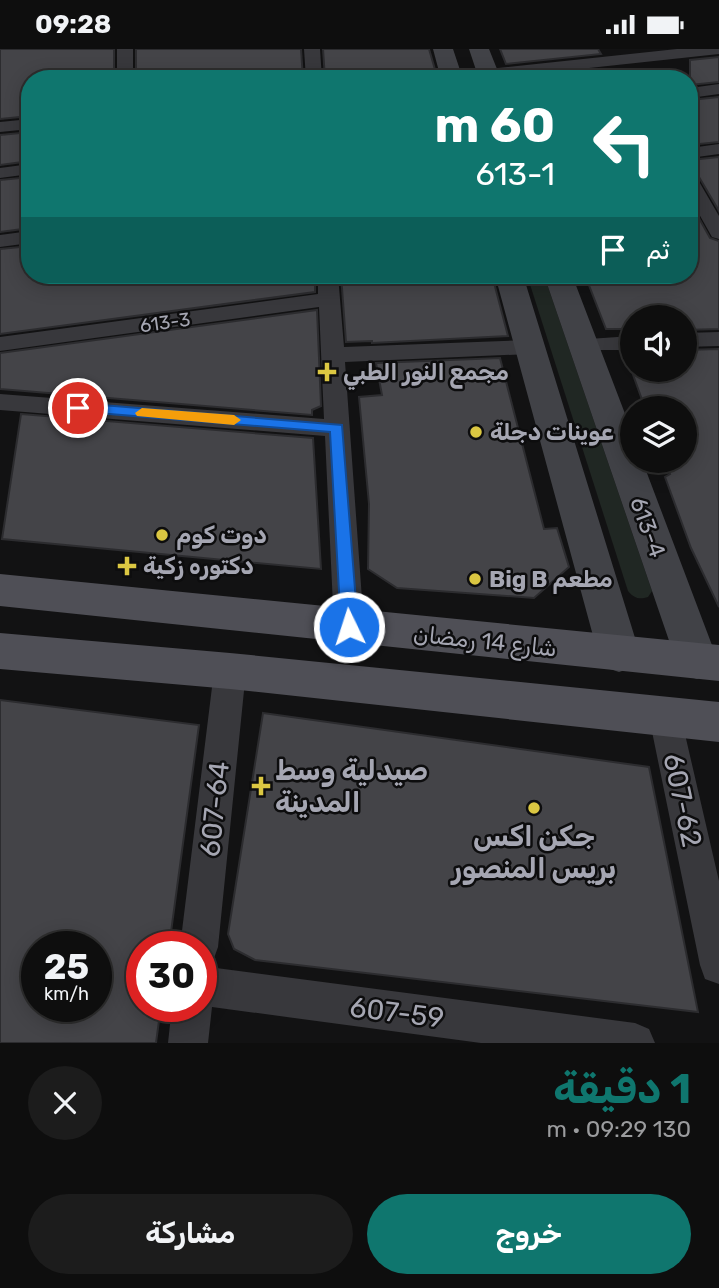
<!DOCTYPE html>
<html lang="ar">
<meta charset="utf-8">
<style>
:root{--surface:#0e0e0e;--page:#1c1c1c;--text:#f1f3f6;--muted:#9b9c9e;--line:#2e2e2e;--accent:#0f766e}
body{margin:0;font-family:Rubik,Cairo,sans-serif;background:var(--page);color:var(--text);direction:rtl;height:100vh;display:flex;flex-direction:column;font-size:26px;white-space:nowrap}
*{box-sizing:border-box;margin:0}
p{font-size:23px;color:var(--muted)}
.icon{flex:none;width:38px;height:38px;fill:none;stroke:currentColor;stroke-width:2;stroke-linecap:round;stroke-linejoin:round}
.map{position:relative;height:994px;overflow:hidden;direction:ltr}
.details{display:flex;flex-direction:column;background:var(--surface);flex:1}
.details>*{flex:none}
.top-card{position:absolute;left:21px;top:21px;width:677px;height:214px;border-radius:28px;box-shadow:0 4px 18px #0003,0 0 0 2px var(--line);direction:rtl;background:#0f766e;color:#fff;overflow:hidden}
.fabs{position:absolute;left:620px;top:256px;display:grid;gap:14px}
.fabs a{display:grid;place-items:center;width:77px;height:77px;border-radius:50%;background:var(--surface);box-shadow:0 4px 18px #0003,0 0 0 2px var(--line);font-size:35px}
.speed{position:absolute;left:21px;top:882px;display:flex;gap:14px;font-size:35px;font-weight:700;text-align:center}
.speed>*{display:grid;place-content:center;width:91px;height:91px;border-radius:50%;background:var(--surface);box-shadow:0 4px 18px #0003,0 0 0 2px var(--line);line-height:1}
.speed small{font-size:18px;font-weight:400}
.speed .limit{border:10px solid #d22;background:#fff;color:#111}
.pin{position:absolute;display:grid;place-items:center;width:60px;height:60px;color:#fff;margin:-30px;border:4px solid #fff;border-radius:50%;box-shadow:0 2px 7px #0007}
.me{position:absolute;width:77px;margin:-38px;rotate:356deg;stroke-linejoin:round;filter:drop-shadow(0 0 5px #0008)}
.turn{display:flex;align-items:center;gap:24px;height:147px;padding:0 28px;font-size:32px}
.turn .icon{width:91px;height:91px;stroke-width:2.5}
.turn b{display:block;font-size:49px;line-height:60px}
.then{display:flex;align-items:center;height:66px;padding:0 28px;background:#0003;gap:14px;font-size:26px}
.round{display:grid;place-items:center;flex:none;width:74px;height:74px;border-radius:37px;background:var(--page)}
.headline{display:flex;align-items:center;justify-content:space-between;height:119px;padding:0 28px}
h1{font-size:42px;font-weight:700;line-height:52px;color:var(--accent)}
.action{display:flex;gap:14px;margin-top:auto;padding:14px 28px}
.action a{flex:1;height:80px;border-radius:42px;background:var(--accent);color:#fff;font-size:28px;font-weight:700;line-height:80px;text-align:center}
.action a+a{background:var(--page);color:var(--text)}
.status{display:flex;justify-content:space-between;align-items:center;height:49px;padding:0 35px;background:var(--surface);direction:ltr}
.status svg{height:19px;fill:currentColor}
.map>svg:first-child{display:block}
</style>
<div class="status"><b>09:28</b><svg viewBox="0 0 49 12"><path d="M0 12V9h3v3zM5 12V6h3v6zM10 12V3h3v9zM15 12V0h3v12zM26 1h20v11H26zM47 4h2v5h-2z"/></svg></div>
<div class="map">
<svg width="719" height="994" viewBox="0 0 719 994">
<rect width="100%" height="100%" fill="#121213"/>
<!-- green -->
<path fill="#202723" d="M 527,226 L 544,226 L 652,542 L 648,548 C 639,551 634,549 628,542 Z"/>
<!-- building -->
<path fill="#444448" stroke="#2c2c2f" stroke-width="2" fill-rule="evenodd" d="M 0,0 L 114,0 L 114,30 L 30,30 L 30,67 L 0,70 Z
M 136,0 L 301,0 L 303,30 L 136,30 Z
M 323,0 L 429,0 L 436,24 L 385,30 L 325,30 Z
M 500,0 L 598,0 L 601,5 L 506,15 Z
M 719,8 L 719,33 L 690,36 L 690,11 Z
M 609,20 L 614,30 L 515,30 Z
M 719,48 L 719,93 L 690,96 L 690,51 Z
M 30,83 L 30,112 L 0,116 L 0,86 Z
M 719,108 L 719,162 L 699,128 L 690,125 L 690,111 Z
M 30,128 L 30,179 L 0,183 L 0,131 Z
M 690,153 L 710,189 L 719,192 L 719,280 L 684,281 L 684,268 L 632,268 L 632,280 L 606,280 L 585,226 L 690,226 Z
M 30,197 L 30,226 L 315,226 L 315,243 L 0,285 L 0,200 Z
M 341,226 L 492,226 L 508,287 L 372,294 L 372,292 L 346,293 Z
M 317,261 L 321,357 L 312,361 L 312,366 L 0,340 L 0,304 Z
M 719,300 L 719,558 L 691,499 L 665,428 L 670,425 L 665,411 L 684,411 L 684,359 L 645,359 L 631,320 L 684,320 L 684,301 Z
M 500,309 L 544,480 L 557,479 L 569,518 L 534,549 L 397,539 L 368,520 L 369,455 L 359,348 L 382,346 L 376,314 Z
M 21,365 L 313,389 L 321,520 L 2,490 Z
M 0,651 L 199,676 L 169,898 L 142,898 L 142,957 L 161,957 L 156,994 L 0,994 ZM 37,898 L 96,898 L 96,957 L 37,957 Z
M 263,664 L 649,718 L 698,963 L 255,911 L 234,900 L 228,885 Z"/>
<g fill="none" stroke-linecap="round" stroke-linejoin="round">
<!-- street -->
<path fill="#38383c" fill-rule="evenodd" d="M 117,0 L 133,0 L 133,30 L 117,30 Z
M 304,0 L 320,0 L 322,30 L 306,30 Z
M 677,0 L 719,0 L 719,5 L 488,30 L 480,25 L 488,20 Z
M 719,35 L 719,45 L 690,49 L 690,39 Z
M 30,70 L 30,80 L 0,83 L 0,73 Z
M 719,95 L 719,105 L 690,109 L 690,99 Z
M 30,115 L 30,125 L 0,129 L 0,119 Z
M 690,127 L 697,129 L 719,167 L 719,190 L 712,188 L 690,149 Z
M 30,182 L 30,194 L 0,198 L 0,186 Z
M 318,226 L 338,226 L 344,298 L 530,291 L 538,293 L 541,298 L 538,303 L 530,305 L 345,313 L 364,578 L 360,587 L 349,590 L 338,587 L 334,578 L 325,387 L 0,361 L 0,345 L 324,370 L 319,258 L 0,302 L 0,288 L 318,245 Z
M 719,283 L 719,297 L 684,298 L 684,284 Z
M 632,287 L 632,301 L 574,301 L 571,296 L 574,291 Z
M 230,609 L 241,613 L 246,622 L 218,898 L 213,912 L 201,916 L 201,898 L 180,898 L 214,622 L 219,613 Z
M 665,654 L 676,658 L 681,668 L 719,832 L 719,935 L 705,930 L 700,916 L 649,668 L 654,658 Z
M 201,917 L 635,974 L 649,980 L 655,994 L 481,994 L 212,958 L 208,994 L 168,994 L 172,957 L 201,957 Z"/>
<!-- secondary -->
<path fill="#414247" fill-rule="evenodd" d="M 433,0 L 453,0 L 463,30 L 441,30 Z
M 469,0 L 489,0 L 501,30 L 479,30 Z
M 495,226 L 523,226 L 640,605 L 634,618 L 619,623 L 604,618 L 598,605 Z
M 544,226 L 572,226 L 632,383 L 632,411 L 642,411 L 718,612 L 712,625 L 697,630 L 682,625 L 676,612 Z"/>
<!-- primary -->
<path fill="#4f4f56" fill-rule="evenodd" d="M 0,525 L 719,596 L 719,632 L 0,557 Z
M 0,584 L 230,604 L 719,653 L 719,693 L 230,640 L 0,620 Z"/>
</g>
<!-- route -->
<path fill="#1a73e8" stroke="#114b97" stroke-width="2" d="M 78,354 L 342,376 L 358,578 L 355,583 L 343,583 L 341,578 L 330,383 L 73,362 L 73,355 Z"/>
<!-- slow -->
<path fill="#f59e0b" d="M 142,359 L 234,366 L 241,371 L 234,376 L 137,367 L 135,364 Z"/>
<!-- markers -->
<g fill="#dbc742" stroke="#0d0d0e" stroke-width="2.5">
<path d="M323.5 312.5h7v7h7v7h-7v7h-7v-7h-7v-7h7z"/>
<circle cx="476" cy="383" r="7"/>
<circle cx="162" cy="486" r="7"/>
<path d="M123.5 506.5h7v7h7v7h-7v7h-7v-7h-7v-7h7z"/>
<circle cx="475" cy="530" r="7"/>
<path d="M257.5 726.5h7v7h7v7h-7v7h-7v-7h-7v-7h7z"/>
<circle cx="534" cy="759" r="7"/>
</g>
<g text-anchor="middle" stroke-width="5" stroke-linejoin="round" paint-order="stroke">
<!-- far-street labels -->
<g font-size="19" fill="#a5a6b2" stroke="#0d0d0e">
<text transform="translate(165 273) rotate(-8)" y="7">613-3</text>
</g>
<!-- poi labels -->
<g font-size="23" font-weight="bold" fill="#a5a6b2" stroke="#0d0d0e" text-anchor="start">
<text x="343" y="331">مجمع النور الطبي</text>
<text x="490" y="391">عوينات دجلة</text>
<text x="176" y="494">دوت كوم</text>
<text x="143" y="525">دكتوره زكية</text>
<text x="489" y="538">Big B مطعم</text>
</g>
<!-- street labels -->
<g font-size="23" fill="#a5a6b2" stroke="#0d0d0e">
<text transform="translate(648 478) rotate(70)" y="8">613-4</text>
<text transform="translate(485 592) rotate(6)" y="8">شارع 14 رمضان</text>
</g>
<!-- near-poi labels -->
<g font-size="28" font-weight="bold" fill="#a5a6b2" stroke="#0d0d0e" text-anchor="start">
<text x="275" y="731">صيدلية وسط<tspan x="275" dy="32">المدينة</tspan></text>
<text x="534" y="797" text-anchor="middle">جكن اكس<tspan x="534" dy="32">بريس المنصور</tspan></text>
</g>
<!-- near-street labels -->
<g font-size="28" fill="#a5a6b2" stroke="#0d0d0e">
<text transform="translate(683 751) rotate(78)" y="10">607-62</text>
<text transform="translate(214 760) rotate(-84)" y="10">607-64</text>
<text transform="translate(397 963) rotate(7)" y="10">607-59</text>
</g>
</g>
</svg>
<div class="fabs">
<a><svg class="icon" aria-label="sound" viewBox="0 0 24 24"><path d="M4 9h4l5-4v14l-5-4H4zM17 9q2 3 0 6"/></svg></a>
<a><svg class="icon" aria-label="layers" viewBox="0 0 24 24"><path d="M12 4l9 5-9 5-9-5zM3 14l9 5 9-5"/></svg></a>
</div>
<div class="speed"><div>25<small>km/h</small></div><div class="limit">30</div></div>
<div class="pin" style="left:78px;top:359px;background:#d93025"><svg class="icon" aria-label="arrive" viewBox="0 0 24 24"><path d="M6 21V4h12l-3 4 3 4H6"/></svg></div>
<svg class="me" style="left:349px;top:578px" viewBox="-20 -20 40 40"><circle r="17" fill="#1a73e8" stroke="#fff" stroke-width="3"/><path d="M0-11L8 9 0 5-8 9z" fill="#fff"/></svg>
<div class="top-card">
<div class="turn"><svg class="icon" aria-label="left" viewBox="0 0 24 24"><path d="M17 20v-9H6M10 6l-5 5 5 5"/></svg><div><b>60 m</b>613-1</div></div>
<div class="then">ثم<svg class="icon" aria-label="arrive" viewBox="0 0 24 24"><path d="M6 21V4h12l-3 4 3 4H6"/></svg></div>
</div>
</div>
<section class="details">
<div class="headline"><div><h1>1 دقيقة</h1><p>130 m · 09:29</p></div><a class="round"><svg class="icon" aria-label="close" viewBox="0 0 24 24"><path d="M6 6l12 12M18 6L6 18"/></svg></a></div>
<div class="action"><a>خروج</a><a>مشاركة</a></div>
</section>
